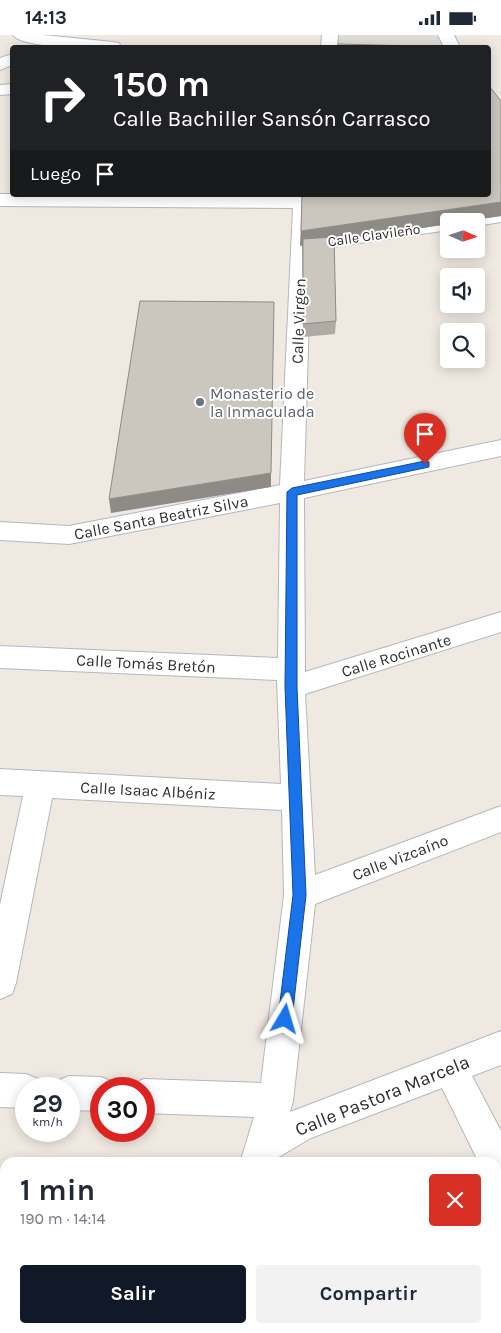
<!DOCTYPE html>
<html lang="es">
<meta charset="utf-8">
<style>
:root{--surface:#fff;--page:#f2f2f3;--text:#1f2937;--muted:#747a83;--accent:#111827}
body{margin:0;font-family:Karla,sans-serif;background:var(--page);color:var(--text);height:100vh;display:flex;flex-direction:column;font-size:19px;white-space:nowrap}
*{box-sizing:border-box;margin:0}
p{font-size:16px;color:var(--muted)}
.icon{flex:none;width:28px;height:28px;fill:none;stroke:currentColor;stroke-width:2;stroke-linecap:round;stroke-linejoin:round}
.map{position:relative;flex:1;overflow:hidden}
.panel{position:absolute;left:0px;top:1122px;width:501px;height:176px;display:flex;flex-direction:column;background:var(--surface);border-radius:15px 15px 0 0;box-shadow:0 2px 12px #0003}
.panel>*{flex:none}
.guide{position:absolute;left:10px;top:10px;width:481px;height:152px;border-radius:5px;box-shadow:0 2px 12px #0003;background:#202124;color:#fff;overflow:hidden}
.needle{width:32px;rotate:93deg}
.controls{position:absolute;left:440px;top:178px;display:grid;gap:10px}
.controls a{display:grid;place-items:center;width:45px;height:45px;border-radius:5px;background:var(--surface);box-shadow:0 2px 12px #0003;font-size:25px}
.speed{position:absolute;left:15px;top:1042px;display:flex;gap:10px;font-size:25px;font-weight:700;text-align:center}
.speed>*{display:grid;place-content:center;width:65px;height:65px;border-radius:50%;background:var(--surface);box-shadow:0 2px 12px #0003;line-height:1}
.speed small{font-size:12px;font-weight:400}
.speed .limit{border:8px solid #d22;background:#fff;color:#111}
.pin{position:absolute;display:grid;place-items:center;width:42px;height:42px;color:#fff;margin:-51px -21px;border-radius:50% 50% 50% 0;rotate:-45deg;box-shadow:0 0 5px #0007}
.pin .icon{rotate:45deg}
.me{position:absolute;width:55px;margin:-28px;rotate:7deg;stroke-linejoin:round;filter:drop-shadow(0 0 4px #0008)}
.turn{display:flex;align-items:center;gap:18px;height:105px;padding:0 20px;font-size:22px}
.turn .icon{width:65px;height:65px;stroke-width:2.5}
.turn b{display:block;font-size:35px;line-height:42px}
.then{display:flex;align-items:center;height:48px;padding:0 20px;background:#0003;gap:10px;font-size:19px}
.round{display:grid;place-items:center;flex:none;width:52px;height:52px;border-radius:5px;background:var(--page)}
.headline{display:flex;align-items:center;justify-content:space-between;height:85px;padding:0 20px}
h1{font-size:30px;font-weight:700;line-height:38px}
.action{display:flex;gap:10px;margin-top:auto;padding:10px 20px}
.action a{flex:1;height:58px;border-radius:5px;background:var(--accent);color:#fff;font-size:20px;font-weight:700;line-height:58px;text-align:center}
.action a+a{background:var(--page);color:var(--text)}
.status{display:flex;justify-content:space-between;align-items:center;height:35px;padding:0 25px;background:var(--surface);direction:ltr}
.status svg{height:14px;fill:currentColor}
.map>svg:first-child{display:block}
</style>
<div class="status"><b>14:13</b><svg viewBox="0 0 49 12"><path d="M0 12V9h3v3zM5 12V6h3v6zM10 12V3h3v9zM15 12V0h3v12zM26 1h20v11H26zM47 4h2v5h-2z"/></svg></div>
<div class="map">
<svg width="501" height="1298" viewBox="0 0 501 1298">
<rect width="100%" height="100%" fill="#efe9e1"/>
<!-- plaza -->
<path fill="#dfdcd8" d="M 338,0 L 440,0 L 446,12 L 337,12 Z"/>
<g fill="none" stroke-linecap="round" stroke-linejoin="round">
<!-- street casing -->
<g stroke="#b4b7c1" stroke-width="2">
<path id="street" d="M 13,0 L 43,0 L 113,7 L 119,8 L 121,12 C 104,14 22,14 13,0 Z
M 322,0 L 338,0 L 337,12 L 321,12 Z
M 438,0 L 454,0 L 460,12 L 444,12 Z
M 12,19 L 12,30 L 0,35 L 0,23 Z
M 12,49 L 12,59 L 0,60 L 0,50 Z
M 0,159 L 313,160 L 311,203 L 449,183 L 457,186 L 449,186 L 449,195 L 311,215 L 304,446 L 501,405 L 501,421 L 304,463 L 305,637 L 501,577 L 501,597 L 305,659 L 315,840 L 501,771 L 501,797 L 315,869 L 293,1066 L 290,1077 L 501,996 L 501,1030 L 472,1041 L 501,1096 L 501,1151 L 496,1149 L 496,1128 L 479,1128 L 442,1053 L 311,1103 L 277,1123 L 276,1128 L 240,1128 L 254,1082 L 144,1078 L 144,1054 L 130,1054 L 132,1049 L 144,1044 L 261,1048 L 284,860 L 282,775 L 52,763 L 16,948 L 12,959 L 0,964 L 0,870 L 23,761 L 0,760 L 0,734 L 281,749 L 277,645 L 0,633 L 0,611 L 278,623 L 280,468 L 69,509 L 0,505 L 0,487 L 69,491 L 280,450 L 293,173 L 0,171 Z
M 501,175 L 501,187 L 476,191 L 476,186 L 457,186 L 460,182 Z
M 0,1038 L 26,1039 L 38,1044 L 42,1054 L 26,1054 L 26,1073 L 0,1072 Z
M 69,1041 L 101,1042 L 113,1047 L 116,1054 L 101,1054 L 101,1076 L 69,1075 L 69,1054 L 54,1054 L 57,1046 Z
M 501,1229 L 501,1267 L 496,1269 L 496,1231 Z
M 0,1248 L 5,1248 L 5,1286 L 0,1286 Z
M 177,1294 L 215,1294 L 214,1298 L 176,1298 Z
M 387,1294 L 431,1294 L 430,1298 L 385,1298 Z"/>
</g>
<!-- street -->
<use href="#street" fill="#fff" fill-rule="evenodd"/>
</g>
<!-- wall -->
<path fill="#afaba4" d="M 302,160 L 501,181 L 467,186 L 449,186 L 449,189 L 334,206 L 336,286 L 335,299 L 303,302 L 302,210 L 300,211 Z"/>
<!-- shaded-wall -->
<path fill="#8e8b86" d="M 501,167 L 501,181 L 467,186 L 449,186 L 449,189 L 300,211 L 301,196 Z
M 271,438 L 271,452 L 111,478 L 109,464 Z"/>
<!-- building -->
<path fill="#cbc7bf" stroke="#8e8b86" d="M 338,9 L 455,12 L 456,12 L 338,12 Z
M 489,51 L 501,66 L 501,167 L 301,196 L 302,160 L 489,160 Z
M 334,202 L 336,286 L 303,289 L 303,204 Z
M 140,266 L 274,267 L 271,438 L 109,464 Z"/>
<!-- route -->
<path fill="#1a73e8" stroke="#114b97" d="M 425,426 L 429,427 L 429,432 L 297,460 L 297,652 L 306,860 L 292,984 L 290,989 L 285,991 L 280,989 L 278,984 L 293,860 L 285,652 L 287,457 L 292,453 Z"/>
<!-- markers -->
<circle fill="#6b7280" stroke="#fff" stroke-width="2" cx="200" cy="367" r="5"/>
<g text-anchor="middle" stroke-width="4" stroke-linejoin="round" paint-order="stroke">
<!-- far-street labels -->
<g font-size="14" fill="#2e2e2e" stroke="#fff">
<text transform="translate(374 200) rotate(-8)" y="5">Calle Clavileño</text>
</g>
<!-- street labels -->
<g font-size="16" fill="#2e2e2e" stroke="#fff">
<text transform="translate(298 286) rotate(-88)" y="6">Calle Virgen</text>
<text transform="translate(161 482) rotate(-11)" y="6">Calle Santa Beatriz Silva</text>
<text transform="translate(396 620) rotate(-17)" y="6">Calle Rocinante</text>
<text transform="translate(146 628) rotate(3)" y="6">Calle Tomás Bretón</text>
<text transform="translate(148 755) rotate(3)" y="6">Calle Isaac Albéniz</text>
<text transform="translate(400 822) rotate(-21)" y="6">Calle Vizcaíno</text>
</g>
<!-- worship labels -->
<g font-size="16" fill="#5b616d" stroke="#fff" text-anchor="start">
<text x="210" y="364">Monasterio de<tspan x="210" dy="18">la Inmaculada</tspan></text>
</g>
<!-- near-street labels -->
<g font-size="19" fill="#2e2e2e" stroke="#fff">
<text transform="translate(382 1060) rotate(-22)" y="7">Calle Pastora Marcela</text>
</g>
</g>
</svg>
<div class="controls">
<a><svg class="needle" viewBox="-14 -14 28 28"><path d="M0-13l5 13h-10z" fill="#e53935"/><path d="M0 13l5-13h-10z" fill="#747a83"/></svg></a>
<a><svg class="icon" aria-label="sound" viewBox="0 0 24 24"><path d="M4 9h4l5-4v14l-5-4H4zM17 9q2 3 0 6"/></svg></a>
<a><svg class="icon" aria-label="search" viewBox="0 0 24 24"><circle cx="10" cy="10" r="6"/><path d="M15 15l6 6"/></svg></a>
</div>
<div class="speed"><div>29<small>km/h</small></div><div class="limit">30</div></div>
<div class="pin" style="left:425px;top:429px;background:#d93025"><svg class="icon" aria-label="arrive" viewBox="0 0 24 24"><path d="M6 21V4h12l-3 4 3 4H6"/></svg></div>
<svg class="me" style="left:285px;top:984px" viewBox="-20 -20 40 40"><path d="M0-17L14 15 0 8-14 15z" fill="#1a73e8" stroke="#fff" stroke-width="4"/></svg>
<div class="guide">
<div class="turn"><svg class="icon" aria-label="right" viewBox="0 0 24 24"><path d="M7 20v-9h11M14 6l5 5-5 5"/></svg><div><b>150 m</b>Calle Bachiller Sansón Carrasco</div></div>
<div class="then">Luego<svg class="icon" aria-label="arrive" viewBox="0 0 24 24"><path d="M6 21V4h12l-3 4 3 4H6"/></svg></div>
</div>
<section class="panel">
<div class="headline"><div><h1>1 min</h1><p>190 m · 14:14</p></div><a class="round" style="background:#d93025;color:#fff"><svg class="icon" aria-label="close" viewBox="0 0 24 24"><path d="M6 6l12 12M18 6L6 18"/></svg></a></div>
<div class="action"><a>Salir</a><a>Compartir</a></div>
</section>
</div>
